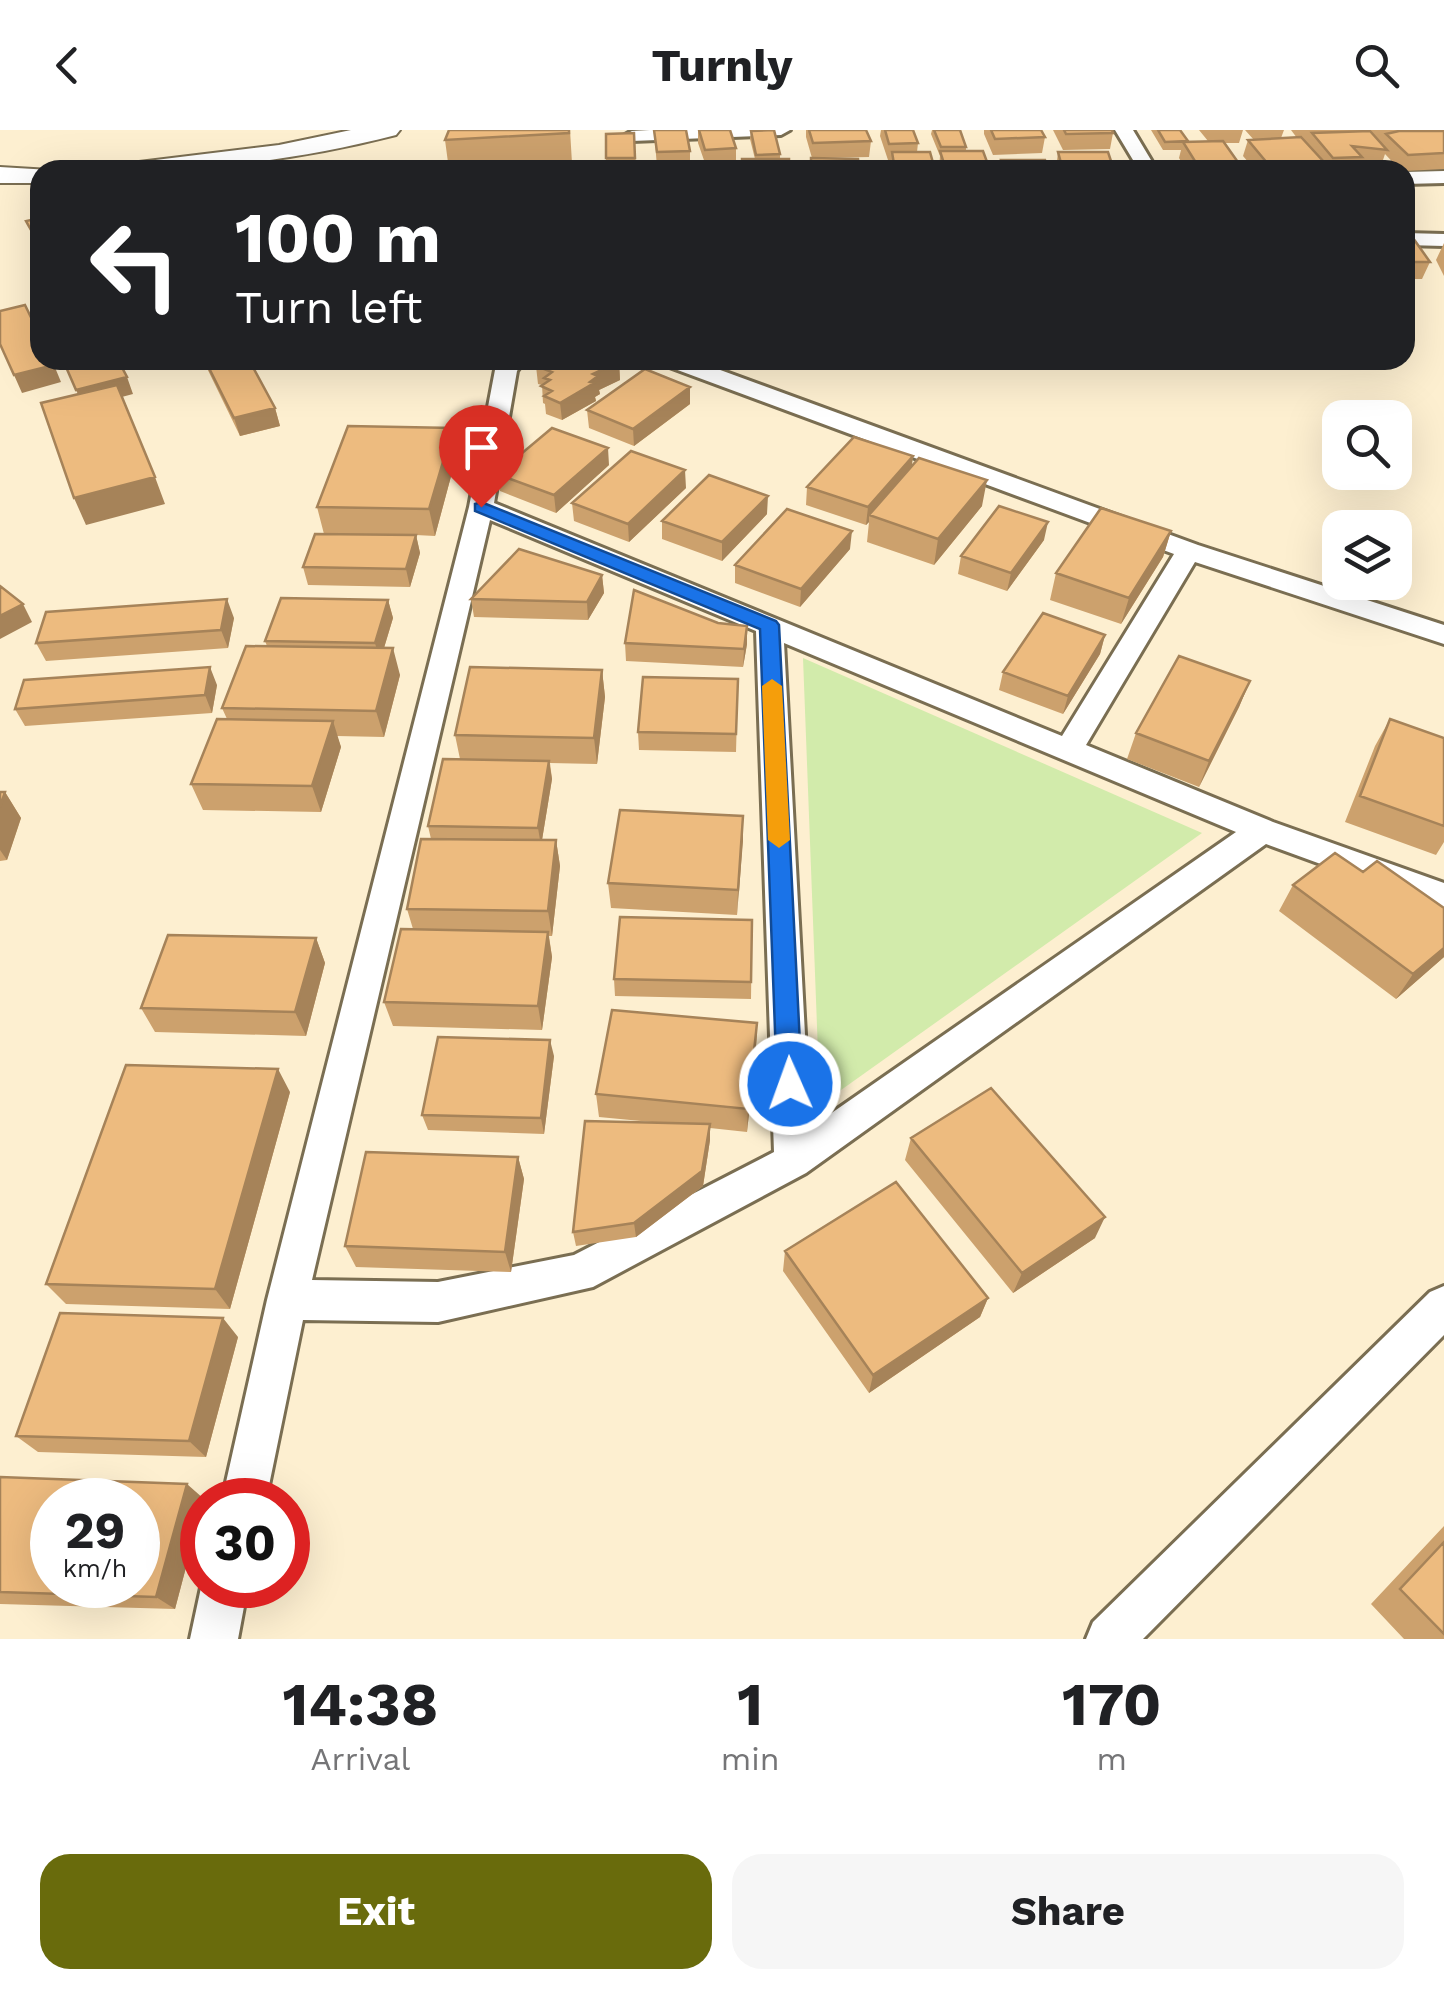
<!DOCTYPE html>
<style>
:root{--surface:#fff;--page:#f6f6f6;--text:#202124;--muted:#757577;--accent:#696b0c}
body{margin:0;font-family:"Work Sans",sans-serif;background:var(--page);color:var(--text);height:100vh;display:flex;flex-direction:column;font-size:38px;white-space:nowrap}
*{box-sizing:border-box;margin:0}
p{font-size:32px;color:var(--muted)}
.icon{flex:none;width:55px;height:55px;fill:none;stroke:currentColor;stroke-width:2;stroke-linecap:round;stroke-linejoin:round}
.map{position:relative;height:1509px;overflow:hidden}
.sheet{display:flex;flex-direction:column;background:var(--surface);flex:1}
.sheet>*{flex:none}
.top-card{position:absolute;left:30px;top:30px;width:1385px;height:210px;border-radius:30px;box-shadow:0 10px 40px #0002;background:#202124;color:#fff;overflow:hidden}
.tools{position:absolute;left:1322px;top:270px;display:grid;gap:20px}
.tools a{display:grid;place-items:center;width:90px;height:90px;border-radius:20px;background:var(--surface);box-shadow:0 10px 40px #0002;font-size:50px}
.speed{position:absolute;left:30px;top:1348px;display:flex;gap:20px;font-size:50px;font-weight:700;text-align:center}
.speed>*{display:grid;place-content:center;width:130px;height:130px;border-radius:50%;background:var(--surface);box-shadow:0 10px 40px #0002;line-height:1}
.speed small{font-size:25px;font-weight:400}
.speed .limit{border:15px solid #d22;background:#fff;color:#111}
.pin{position:absolute;display:grid;place-items:center;width:85px;height:85px;color:#fff;margin:-102px -42px;border-radius:50% 50% 50% 0;rotate:-45deg;box-shadow:0 0 10px #0007}
.pin .icon{rotate:45deg}
.me{position:absolute;width:110px;margin:-55px;rotate:358deg;stroke-linejoin:round;filter:drop-shadow(0 0 8px #0008)}
.turn{display:flex;align-items:center;gap:35px;height:210px;padding:0 40px;font-size:45px}
.turn .icon{width:130px;height:130px;stroke-width:2.5}
.turn b{display:block;font-size:70px;line-height:85px}
.eta{display:flex;justify-content:space-evenly;align-items:center;height:170px;text-align:center}
.eta b{font-size:60px;font-weight:700;line-height:70px}
.action{display:flex;gap:20px;margin-top:auto;padding:20px 40px}
.action a{flex:1;height:115px;border-radius:30px;background:var(--accent);color:#fff;font-size:40px;font-weight:700;line-height:115px;text-align:center}
.action a+a{background:var(--page);color:var(--text)}
header{display:flex;justify-content:space-between;align-items:center;height:130px;padding:0 40px;background:var(--surface);font-size:45px;font-weight:700}
.map>svg:first-child{display:block}
</style>
<header><svg class="icon" aria-label="back" viewBox="0 0 24 24"><path d="M15 5l-7 7 7 7"/></svg>Turnly<svg class="icon" aria-label="search" viewBox="0 0 24 24"><circle cx="10" cy="10" r="6"/><path d="M15 15l6 6"/></svg></header>
<div class="map">
<svg width="1444" height="1509" viewBox="0 0 1444 1509">
<rect width="100%" height="100%" fill="#fdefd0"/>
<!-- green -->
<path fill="#d2ebab" d="M 803,528 L 1202,703 L 820,975 Z"/>
<g fill="none" stroke-linecap="round" stroke-linejoin="round">
<!-- minor casing -->
<g stroke="#7a6e52" stroke-width="6">
<path id="minor" d="M 790,0 L 781,5 L 632,11 L 623,6 L 632,1 L 650,0 Z
M 1115,0 L 1133,0 L 1157,40 L 1139,40 Z
M 1444,41 L 1444,53 L 1405,54 L 1405,42 Z
M 1405,103 L 1444,104 L 1444,116 L 1405,115 Z
M 502,230 L 525,230 L 517,241 L 494,373 L 1062,606 L 1174,424 L 664,235 L 661,230 L 693,230 L 1198,415 L 1444,495 L 1444,514 L 1195,432 L 1086,615 L 1273,692 L 1444,753 L 1444,779 L 1266,714 L 806,1043 L 593,1157 L 438,1192 L 303,1190 L 266,1370 L 222,1370 L 267,1170 L 469,377 L 495,240 ZM 490,390 L 756,501 L 774,1022 L 574,1125 L 438,1152 L 312,1150 ZM 784,513 L 1236,702 L 810,998 Z
M 1444,1156 L 1444,1205 L 1143,1509 L 1086,1509 L 1093,1492 L 1430,1162 Z
M 202,1453 L 248,1455 L 238,1509 L 190,1509 Z"/>
</g>
<!-- secondary casing -->
<g stroke="#7a6e52" stroke-width="4">
<path id="secondary" d="M 351,0 L 400,0 L 396,5 C 306,28 218,40 126,40 L 139,32 L 279,15 Z
M 0,37 L 50,40 L 40,40 L 40,53 L 0,53 Z"/>
</g>
<!-- minor -->
<use href="#minor" fill="#fff" fill-rule="evenodd"/>
<!-- secondary -->
<use href="#secondary" fill="#fff" fill-rule="evenodd"/>
</g>
<!-- wall -->
<path fill="#cca16d" d="M 449,0 L 570,0 L 572,33 L 449,40 L 445,10 Z
M 654,0 L 690,21 L 690,37 L 657,37 Z
M 698,0 L 736,18 L 736,34 L 706,36 L 698,13 Z
M 806,0 L 866,0 L 871,11 L 869,27 L 812,28 L 806,7 Z
M 881,0 L 913,0 L 918,13 L 917,22 L 935,40 L 890,40 L 891,30 L 888,30 L 880,6 Z
M 932,0 L 960,0 L 966,17 L 966,21 L 990,40 L 939,40 L 940,26 L 931,4 Z
M 984,0 L 1041,0 L 1045,7 L 1042,23 L 993,25 L 984,4 Z
M 1053,0 L 1112,0 L 1113,3 L 1110,19 L 1063,20 Z
M 1151,0 L 1180,0 L 1188,12 L 1208,11 L 1199,0 L 1243,0 L 1239,13 L 1225,13 L 1240,35 L 1238,40 L 1186,40 L 1179,28 L 1181,20 L 1163,20 Z
M 1245,0 L 1284,0 L 1281,8 L 1297,8 L 1291,0 L 1444,0 L 1444,39 L 1405,41 L 1400,40 L 1385,24 L 1381,36 L 1360,33 L 1358,40 L 1324,40 L 1321,37 L 1320,40 L 1255,40 L 1243,26 L 1248,10 L 1254,10 Z
M 751,1 L 780,24 L 780,29 L 755,29 L 750,9 Z
M 634,3 L 636,36 L 606,35 L 606,4 Z
M 1058,22 L 1114,40 L 1056,40 Z
M 40,88 L 40,121 L 26,91 Z
M 1405,107 L 1430,132 L 1422,149 L 1405,149 Z
M 1444,113 L 1444,146 L 1436,130 Z
M 203,230 L 249,230 L 275,278 L 280,296 L 240,306 Z
M 541,230 L 613,230 L 619,232 L 620,250 L 599,260 L 600,264 L 595,267 L 596,271 L 562,290 L 546,284 L 545,274 L 543,273 L 542,255 L 538,254 L 536,236 L 541,233 Z
M 690,274 L 634,316 L 589,298 L 587,280 Z
M 453,298 L 457,324 L 435,406 L 416,405 L 420,423 L 410,457 L 308,455 L 303,437 L 324,404 L 317,377 Z
M 913,326 L 911,337 L 982,376 L 934,435 L 867,412 L 869,392 L 866,395 L 806,375 L 807,357 Z
M 609,335 L 556,383 L 500,361 L 497,344 Z
M 686,358 L 629,412 L 574,391 L 572,373 Z
M 767,384 L 722,431 L 662,409 L 662,391 Z
M 1171,401 L 1163,427 L 1121,494 L 1050,470 L 1056,443 Z
M 1044,410 L 1007,461 L 958,444 L 961,426 Z
M 850,419 L 800,477 L 735,453 L 735,435 Z
M 602,445 L 604,463 L 588,490 L 474,487 L 471,469 Z
M 388,470 L 393,488 L 384,518 L 400,545 L 384,607 L 337,606 L 341,617 L 321,682 L 203,680 L 191,654 L 227,589 L 222,578 L 267,516 L 265,511 Z
M 234,488 L 228,518 L 46,531 L 36,513 Z
M 1105,505 L 1100,524 L 1063,584 L 999,560 L 1003,542 Z
M 625,513 L 747,514 L 743,537 L 626,531 Z
M 602,540 L 605,567 L 597,634 L 550,633 L 552,649 L 542,710 L 556,710 L 560,736 L 552,806 L 549,806 L 552,827 L 542,900 L 393,896 L 384,872 L 413,799 L 407,779 L 431,709 L 428,696 L 460,629 L 455,605 Z
M 738,549 L 736,622 L 639,620 L 638,602 Z
M 1250,551 L 1239,577 L 1199,657 L 1127,629 L 1136,603 Z
M 217,555 L 212,583 L 25,596 L 15,579 Z
M 1390,589 L 1444,608 L 1444,712 L 1436,725 L 1345,692 L 1375,616 Z
M 0,662 L 5,662 L 21,688 L 7,730 L 0,731 Z
M 743,686 L 737,785 L 611,778 L 608,753 Z
M 1293,755 L 1444,827 L 1396,869 L 1279,781 Z
M 752,790 L 751,869 L 615,866 L 614,849 Z
M 316,808 L 325,833 L 306,906 L 155,902 L 141,878 Z
M 757,893 L 756,917 L 747,1002 L 710,998 L 710,1010 L 703,1056 L 636,1107 L 576,1116 L 573,1102 L 662,993 L 599,987 L 596,964 Z
M 554,926 L 544,1004 L 428,1000 L 422,985 Z
M 290,962 L 230,1179 L 66,1174 L 46,1154 Z
M 911,1008 L 1095,1108 L 1013,1163 L 905,1030 Z
M 518,1027 L 524,1049 L 511,1142 L 356,1137 L 345,1116 Z
M 785,1121 L 988,1168 L 980,1187 L 869,1263 L 783,1141 Z
M 238,1207 L 206,1327 L 38,1322 L 16,1306 Z
M 0,1347 L 204,1369 L 175,1479 L 0,1474 Z
M 1444,1396 L 1444,1509 L 1404,1509 L 1371,1474 Z"/>
<!-- shaded-wall -->
<path fill="#a68359" d="M 619,232 L 620,250 L 599,260 L 600,264 L 595,267 L 596,271 L 562,290 L 560,273 L 593,244 Z
M 54,235 L 61,252 L 22,263 L 14,245 Z
M 127,247 L 133,264 L 84,277 L 76,260 Z
M 690,257 L 690,274 L 634,316 L 633,299 Z
M 275,278 L 280,296 L 240,306 L 234,288 Z
M 453,298 L 457,324 L 435,406 L 429,379 Z
M 608,318 L 609,335 L 556,383 L 554,365 Z
M 913,326 L 911,344 L 869,385 L 869,392 L 866,395 L 868,377 Z
M 685,340 L 686,358 L 629,412 L 628,394 Z
M 155,347 L 165,374 L 86,395 L 74,368 Z
M 987,350 L 982,376 L 934,435 L 938,409 Z
M 768,366 L 767,384 L 722,431 L 722,412 Z
M 1048,392 L 1044,410 L 1007,461 L 1011,443 Z
M 852,401 L 850,419 L 800,477 L 801,459 Z
M 1171,401 L 1163,427 L 1121,494 L 1129,468 Z
M 416,405 L 420,423 L 410,457 L 406,439 Z
M 602,445 L 604,463 L 588,490 L 587,472 Z
M 227,469 L 234,488 L 228,518 L 221,500 Z
M 388,470 L 393,488 L 380,531 L 375,513 Z
M 23,474 L 32,492 L 0,509 L 0,486 Z
M 747,496 L 747,514 L 743,537 L 744,519 Z
M 1105,505 L 1100,524 L 1063,584 L 1068,566 Z
M 393,518 L 400,545 L 384,607 L 376,581 Z
M 210,537 L 217,555 L 212,583 L 205,565 Z
M 602,540 L 605,567 L 597,634 L 594,608 Z
M 1250,551 L 1239,577 L 1199,657 L 1209,631 Z
M 333,591 L 341,617 L 321,682 L 312,656 Z
M 549,631 L 552,649 L 541,716 L 538,698 Z
M 5,662 L 21,688 L 7,730 L 0,720 L 0,677 Z
M 743,686 L 743,711 L 737,785 L 738,760 Z
M 556,710 L 560,736 L 552,806 L 548,781 Z
M 548,802 L 552,827 L 542,900 L 538,876 Z
M 316,808 L 325,833 L 306,906 L 295,882 Z
M 1444,818 L 1444,827 L 1396,869 L 1413,844 Z
M 757,893 L 756,917 L 747,1002 L 748,979 Z
M 550,910 L 554,926 L 544,1004 L 541,988 Z
M 278,939 L 290,962 L 230,1179 L 215,1159 Z
M 710,994 L 710,1010 L 703,1056 L 636,1107 L 634,1093 Z
M 518,1027 L 524,1049 L 511,1142 L 505,1122 Z
M 1105,1087 L 1095,1108 L 1013,1163 L 1022,1143 Z
M 988,1168 L 980,1187 L 869,1263 L 873,1245 Z
M 223,1188 L 238,1207 L 206,1327 L 189,1311 Z
M 187,1354 L 204,1369 L 175,1479 L 156,1467 Z"/>
<!-- building -->
<path fill="#edbb7f" stroke="#a68359" stroke-width="2.5" fill-rule="evenodd" d="M 449,0 L 569,0 L 569,3 L 445,10 Z
M 654,0 L 686,0 L 690,21 L 657,22 Z
M 699,0 L 730,0 L 736,18 L 705,20 Z
M 774,0 L 780,24 L 756,25 L 751,1 Z
M 809,0 L 866,0 L 871,11 L 813,13 Z
M 885,0 L 913,0 L 918,13 L 889,14 Z
M 934,0 L 960,0 L 966,17 L 941,17 Z
M 991,0 L 1041,0 L 1045,7 L 995,9 Z
M 1064,0 L 1112,0 L 1113,3 L 1066,4 Z
M 1158,0 L 1180,0 L 1188,11 L 1165,12 Z
M 1370,1 L 1387,20 L 1352,16 L 1362,27 L 1333,28 L 1312,3 Z
M 1399,1 L 1444,1 L 1444,23 L 1408,25 L 1386,4 Z
M 634,3 L 635,28 L 606,28 L 606,4 Z
M 1301,7 L 1323,31 L 1268,34 L 1248,10 Z
M 1223,11 L 1240,35 L 1198,36 L 1183,12 Z
M 940,21 L 983,21 L 990,40 L 946,40 Z
M 892,22 L 930,22 L 935,40 L 895,40 Z
M 1058,22 L 1108,22 L 1114,40 L 1063,40 Z
M 811,28 L 858,29 L 859,40 L 811,40 Z
M 742,29 L 789,29 L 789,40 L 742,40 Z
M 1001,30 L 1045,30 L 1048,40 L 1004,40 Z
M 576,35 L 639,36 L 639,40 L 575,40 Z
M 657,36 L 714,37 L 714,40 L 657,40 Z
M 40,88 L 40,116 L 26,91 Z
M 1405,107 L 1413,108 L 1430,132 L 1407,132 L 1410,137 L 1405,137 Z
M 25,175 L 40,206 L 40,230 L 51,230 L 54,235 L 14,245 L 0,214 L 0,181 Z
M 63,230 L 118,230 L 127,247 L 76,260 Z
M 205,230 L 249,230 L 275,278 L 234,288 Z
M 546,230 L 613,230 L 619,232 L 593,244 L 598,246 L 590,252 L 594,253 L 560,273 L 544,266 L 552,261 L 541,256 L 550,250 L 544,248 L 552,242 L 536,236 Z
M 645,239 L 690,257 L 633,299 L 587,280 Z
M 117,255 L 155,347 L 74,368 L 41,273 Z
M 348,296 L 453,298 L 429,379 L 317,377 Z
M 552,298 L 608,318 L 554,365 L 497,344 Z
M 854,307 L 913,326 L 868,377 L 807,357 Z
M 631,321 L 685,340 L 628,394 L 572,373 Z
M 919,328 L 987,350 L 938,409 L 869,385 Z
M 709,345 L 768,366 L 722,412 L 662,391 Z
M 999,376 L 1048,392 L 1011,443 L 961,426 Z
M 1101,378 L 1171,401 L 1129,468 L 1056,443 Z
M 787,379 L 852,401 L 801,459 L 735,435 Z
M 315,404 L 416,405 L 406,439 L 303,437 Z
M 519,419 L 602,445 L 587,472 L 471,469 Z
M 0,456 L 23,474 L 0,486 Z
M 634,460 L 718,493 L 747,496 L 744,519 L 625,513 Z
M 281,468 L 388,470 L 375,513 L 265,511 Z
M 227,469 L 221,500 L 36,513 L 46,482 Z
M 1043,483 L 1105,505 L 1068,566 L 1003,542 Z
M 246,516 L 393,518 L 376,581 L 222,578 Z
M 1179,526 L 1250,551 L 1209,631 L 1136,603 Z
M 210,537 L 205,565 L 15,579 L 24,550 Z
M 470,537 L 602,540 L 594,608 L 455,605 Z
M 643,547 L 738,549 L 736,604 L 638,602 Z
M 217,589 L 333,591 L 312,656 L 191,654 Z
M 1390,589 L 1444,608 L 1444,696 L 1360,666 Z
M 443,629 L 549,631 L 538,698 L 428,696 Z
M 0,662 L 5,662 L 0,677 Z
M 620,680 L 743,686 L 738,760 L 608,753 Z
M 421,709 L 556,710 L 548,781 L 407,779 Z
M 1335,723 L 1363,742 L 1377,731 L 1444,778 L 1444,818 L 1413,844 L 1293,755 Z
M 620,787 L 752,790 L 751,852 L 614,849 Z
M 401,799 L 548,802 L 538,876 L 384,872 Z
M 168,805 L 316,808 L 295,882 L 141,878 Z
M 612,880 L 757,893 L 748,979 L 596,964 Z
M 438,907 L 550,910 L 541,988 L 422,985 Z
M 126,935 L 278,939 L 215,1159 L 46,1154 Z
M 991,958 L 1105,1087 L 1022,1143 L 911,1008 Z
M 585,991 L 710,994 L 702,1041 L 634,1093 L 573,1102 Z
M 366,1022 L 518,1027 L 505,1122 L 345,1116 Z
M 896,1052 L 988,1168 L 873,1245 L 785,1121 Z
M 60,1183 L 223,1188 L 189,1311 L 16,1306 Z
M 0,1347 L 187,1354 L 156,1467 L 0,1462 ZM 52,1370 L 138,1370 L 138,1455 L 52,1455 Z
M 1444,1412 L 1444,1504 L 1400,1459 Z"/>
<!-- route -->
<path fill="#1a73e8" stroke="#114b97" stroke-width="2.5" d="M 481,372 L 776,491 L 779,495 L 802,954 L 799,962 L 790,965 L 780,962 L 777,954 L 760,499 L 475,381 L 475,374 Z"/>
<!-- slow -->
<path fill="#f59e0b" d="M 772,549 L 782,556 L 790,710 L 779,718 L 768,710 L 762,556 Z"/>
</svg>
<div class="tools">
<a><svg class="icon" aria-label="search" viewBox="0 0 24 24"><circle cx="10" cy="10" r="6"/><path d="M15 15l6 6"/></svg></a>
<a><svg class="icon" aria-label="layers" viewBox="0 0 24 24"><path d="M12 4l9 5-9 5-9-5zM3 14l9 5 9-5"/></svg></a>
</div>
<div class="speed"><div>29<small>km/h</small></div><div class="limit">30</div></div>
<div class="pin" style="left:481px;top:377px;background:#d93025"><svg class="icon" aria-label="arrive" viewBox="0 0 24 24"><path d="M6 21V4h12l-3 4 3 4H6"/></svg></div>
<svg class="me" style="left:790px;top:954px" viewBox="-20 -20 40 40"><circle r="17" fill="#1a73e8" stroke="#fff" stroke-width="3"/><path d="M0-11L8 9 0 5-8 9z" fill="#fff"/></svg>
<div class="top-card">
<div class="turn"><svg class="icon" aria-label="left" viewBox="0 0 24 24"><path d="M17 20v-9H6M10 6l-5 5 5 5"/></svg><div><b>100 m</b>Turn left</div></div>
</div>
</div>
<section class="sheet">
<div class="eta">
<div><b>14:38</b><p>Arrival</p></div>
<div><b>1</b><p>min</p></div>
<div><b>170</b><p>m</p></div>
</div>
<div class="action"><a>Exit</a><a>Share</a></div>
</section>
